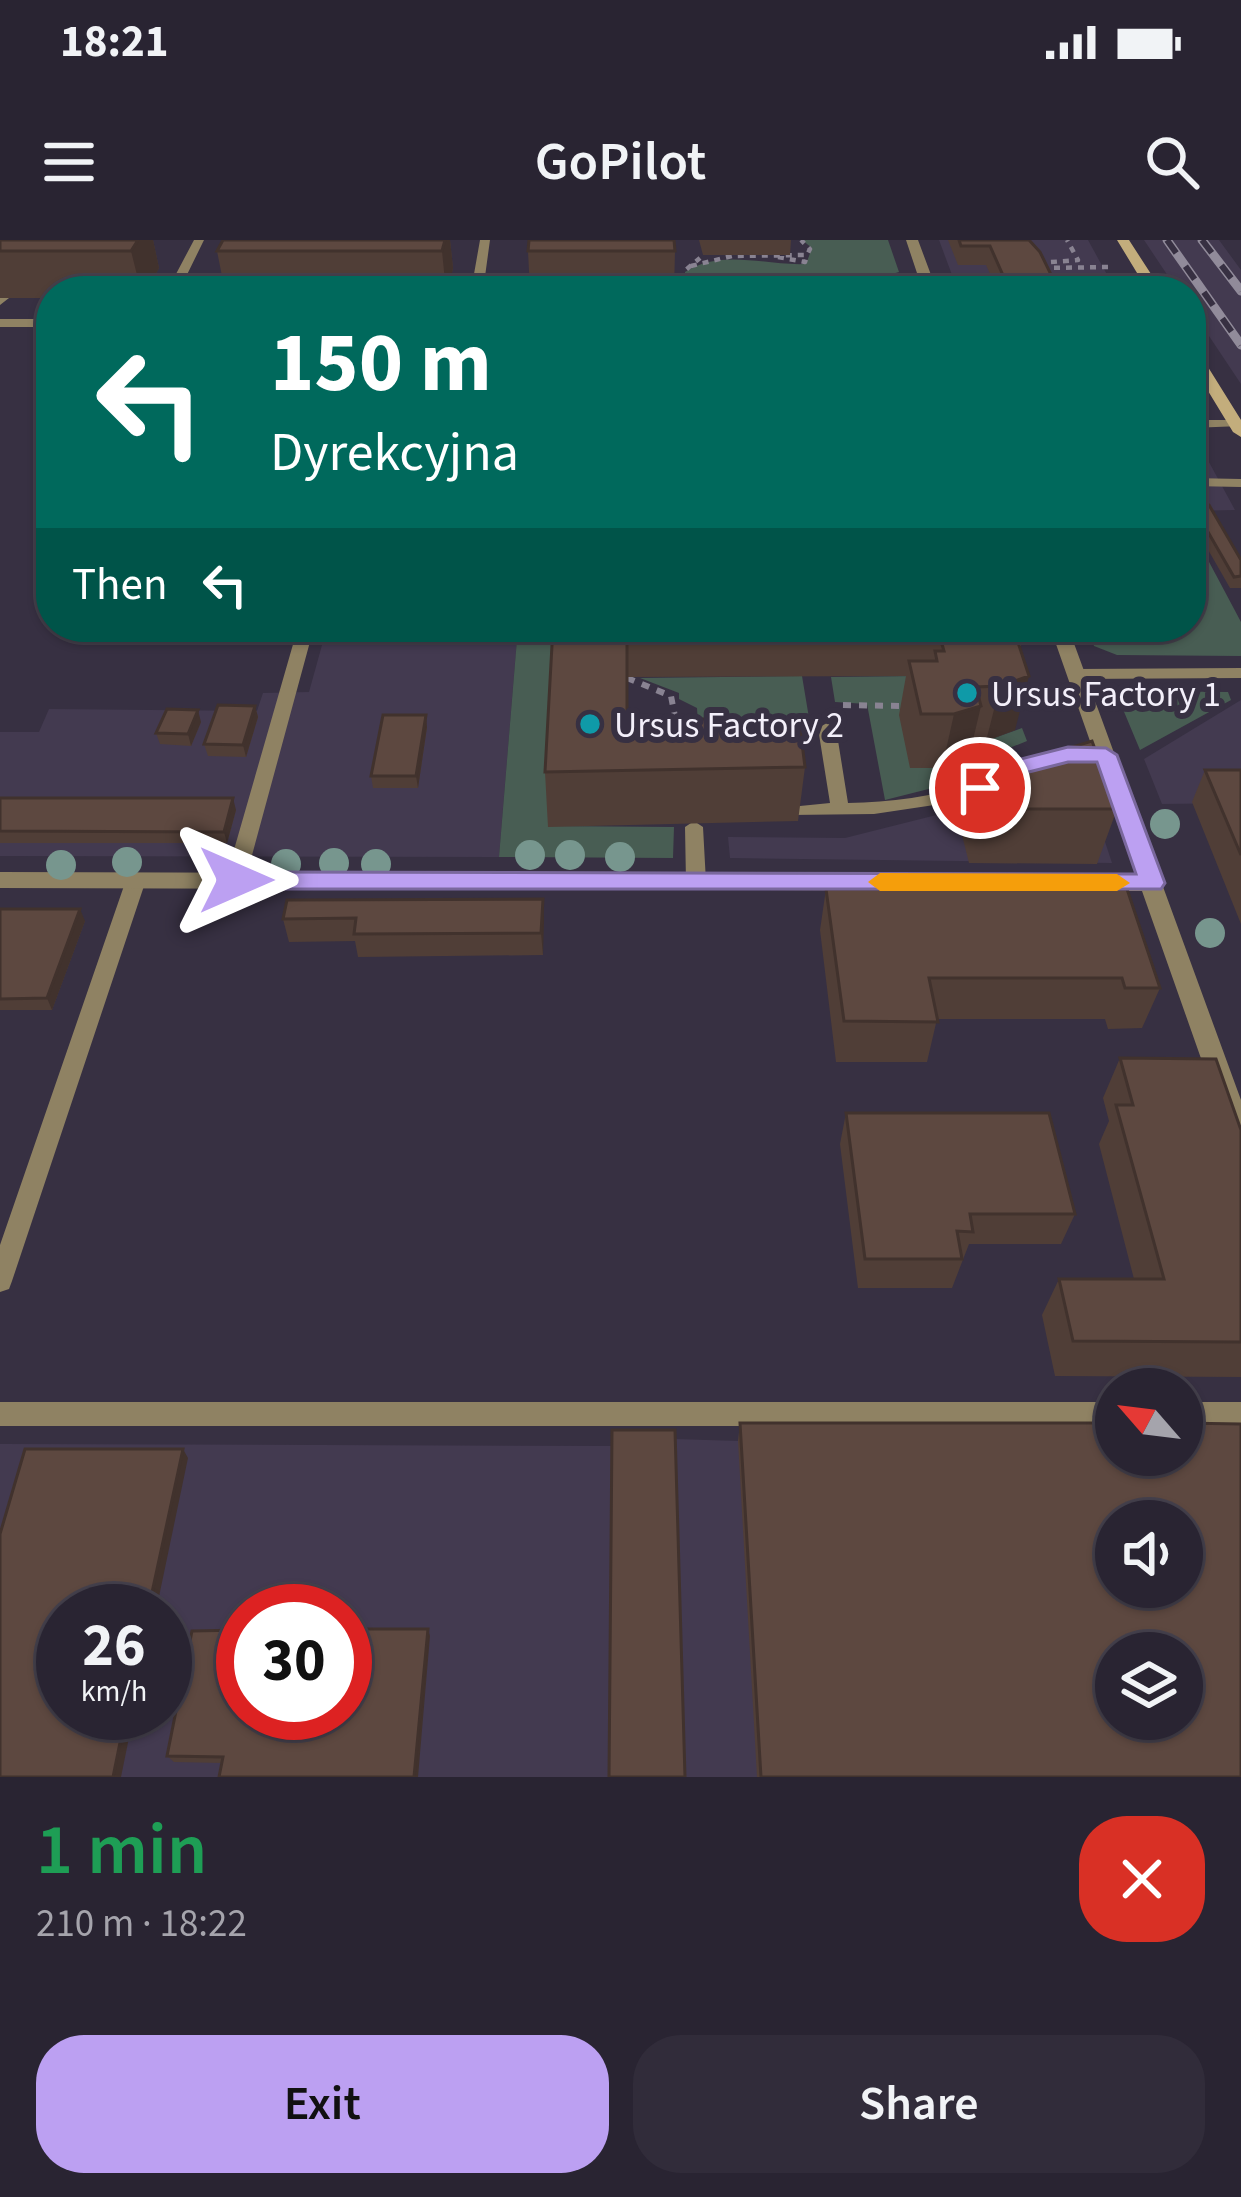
<!DOCTYPE html>
<meta charset="utf-8">
<style>
:root{--surface:#292432;--page:#312c3a;--text:#f1f3f6;--muted:#a5a4ac;--line:#45414d;--accent:#bca0f2}
body{margin:0;font-family:"Source Sans 3",sans-serif;background:var(--page);color:var(--text);height:100vh;display:flex;flex-direction:column;font-size:45px;white-space:nowrap}
*{box-sizing:border-box;margin:0}
p{font-size:39px;color:var(--muted)}
.icon{flex:none;width:66px;height:66px;fill:none;stroke:currentColor;stroke-width:2;stroke-linecap:round;stroke-linejoin:round}
.map{position:relative;height:1537px;overflow:hidden}
.details{display:flex;flex-direction:column;background:var(--surface);flex:1}
.details>*{flex:none}
.guide{position:absolute;left:36px;top:36px;width:1170px;height:366px;border-radius:48px;box-shadow:0 3px 9px #0004,0 0 0 3px var(--line);background:#00695c;color:#fff;overflow:hidden}
.needle{width:78px;rotate:298deg}
.buttons{position:absolute;left:1095px;top:1128px;display:grid;gap:24px}
.buttons a{display:grid;place-items:center;width:108px;height:108px;border-radius:50%;background:var(--surface);box-shadow:0 3px 9px #0004,0 0 0 3px var(--line);font-size:60px}
.speed{position:absolute;left:36px;top:1344px;display:flex;gap:24px;font-size:60px;font-weight:700;text-align:center}
.speed>*{display:grid;place-content:center;width:156px;height:156px;border-radius:50%;background:var(--surface);box-shadow:0 3px 9px #0004,0 0 0 3px var(--line);line-height:1}
.speed small{font-size:30px;font-weight:400}
.speed .limit{border:18px solid #d22;background:#fff;color:#111}
.pin{position:absolute;display:grid;place-items:center;width:102px;height:102px;color:#fff;margin:-51px;border:6px solid #fff;border-radius:50%;box-shadow:0 3px 12px #0007}
.me{position:absolute;width:132px;margin:-66px;rotate:90deg;stroke-linejoin:round;filter:drop-shadow(0 0 9px #0008)}
.turn{display:flex;align-items:center;gap:42px;height:252px;padding:0 36px;font-size:54px}
.turn .icon{width:156px;height:156px;stroke-width:2.5}
.turn b{display:block;font-size:84px;line-height:102px}
.then{display:flex;align-items:center;height:114px;padding:0 36px;background:#0003;gap:24px;font-size:45px}
.round{display:grid;place-items:center;flex:none;width:126px;height:126px;border-radius:48px;background:var(--page)}
.head{display:flex;align-items:center;justify-content:space-between;height:204px;padding:0 36px}
h1{font-size:72px;font-weight:600;line-height:90px;color:#1e9e55}
.cta{display:flex;gap:24px;margin-top:auto;padding:24px 36px}
.cta a{flex:1;height:138px;border-radius:48px;background:var(--accent);color:#111;font-size:48px;font-weight:600;line-height:138px;text-align:center}
.cta a+a{background:var(--page);color:var(--text)}
.status{display:flex;justify-content:space-between;align-items:center;height:84px;padding:0 60px;background:var(--surface);direction:ltr}
.status svg{height:33px;fill:currentColor}
header{display:flex;justify-content:space-between;align-items:center;height:156px;padding:0 36px;background:var(--surface);font-size:54px;font-weight:600}
.map>svg:first-child{display:block}
</style>
<div class="status"><b>18:21</b><svg viewBox="0 0 49 12"><path d="M0 12V9h3v3zM5 12V6h3v6zM10 12V3h3v9zM15 12V0h3v12zM26 1h20v11H26zM47 4h2v5h-2z"/></svg></div>
<header><svg class="icon" aria-label="menu" viewBox="0 0 24 24"><path d="M4 6h16M4 12h16M4 18h16"/></svg>GoPilot<svg class="icon" aria-label="search" viewBox="0 0 24 24"><circle cx="10" cy="10" r="6"/><path d="M15 15l6 6"/></svg></header>
<div class="map">
<svg width="1241" height="1537" viewBox="0 0 1241 1537">
<rect width="100%" height="100%" fill="#373042"/>
<!-- built -->
<path fill="#433a50" fill-rule="evenodd" d="M 939,0 L 1088,0 L 1116,51 L 958,51 Z
M 1144,0 L 1219,0 L 1241,30 L 1241,144 L 1191,69 L 1191,51 L 1178,51 Z
M 1191,189 L 1235,270 L 1191,271 Z
M 327,387 L 518,387 L 499,617 L 0,616 L 0,492 L 39,492 L 49,469 L 257,471 L 263,453 L 309,452 Z
M 1241,460 L 1241,563 L 1162,564 L 1144,519 Z
M 1084,538 L 1112,623 L 730,618 L 728,597 L 845,598 Z
M 674,1199 L 1182,1215 L 1241,1537 L 0,1537 L 0,1204 L 611,1206 L 612,1200 ZM 1116,1281 L 1182,1281 L 1182,1347 L 1116,1347 ZM 63,1371 L 165,1371 L 165,1473 L 63,1473 ZM 243,1371 L 345,1371 L 345,1473 L 243,1473 ZM 1116,1413 L 1182,1413 L 1182,1479 L 1116,1479 Z"/>
<!-- green -->
<path fill="#485d53" d="M 802,0 L 888,0 L 899,32 L 885,36 L 901,41 L 905,51 L 685,51 L 685,32 C 722,8 765,26 806,24 L 812,8 Z
M 1191,288 L 1241,382 L 1241,416 L 1117,415 L 1094,406 L 1087,387 L 1191,387 Z
M 518,387 L 1015,387 L 1021,406 L 559,393 L 548,586 L 674,587 L 673,618 L 499,617 Z
M 802,436 L 810,484 L 698,484 L 697,468 L 679,459 L 679,453 L 640,438 Z
M 917,436 L 910,528 L 942,528 L 968,521 L 964,501 L 986,501 L 1022,488 L 1027,501 L 997,513 L 980,536 L 885,560 L 867,464 L 835,462 L 831,437 Z
M 1125,451 L 1228,452 L 1231,460 L 1140,510 L 1117,455 Z"/>
<g fill="none" stroke-linecap="round" stroke-linejoin="round">
<!-- path-far1 -->
<path stroke="#898392" stroke-width="4.5" stroke-dasharray="6 6" stroke-linecap="butt" d="M 778,17 L 805,22 L 807,16
M 1039,23 L 1078,20 L 1067,0
M 691,26 L 732,16 L 807,15 L 810,9 L 801,0
M 1042,28 L 1110,27
M 217,51 L 225,34
M 683,51 L 682,33 L 700,18"/>
<!-- path -->
<path stroke="#898392" stroke-width="6" stroke-dasharray="8 8" stroke-linecap="butt" d="M 627,438 L 671,456 L 677,487
M 843,465 L 906,466"/>
<!-- lane -->
<path fill="#8f8263" fill-rule="evenodd" d="M 194,0 L 204,0 L 179,51 L 167,51 Z
M 480,0 L 490,0 L 483,51 L 471,51 Z
M 0,55 L 9,58 L 0,65 Z
M 1191,180 L 1236,180 L 1241,181 L 1241,186 L 1191,188 Z
M 1191,238 L 1241,239 L 1241,247 L 1191,246 Z
M 298,387 L 314,387 L 245,641 L 235,648 L 225,641 Z
M 1241,428 L 1241,438 L 1076,439 L 1068,434 L 1076,429 Z
M 827,483 L 836,488 L 848,563 C 890,562 934,557 973,543 C 998,534 1020,521 1046,514 L 1055,520 L 990,550 L 941,564 L 874,574 L 790,575 L 788,571 L 790,567 L 830,563 L 818,488 Z
M 694,581 L 703,587 L 706,642 L 696,649 L 686,642 L 685,587 Z
M 136,633 L 146,640 L 12,1041 L 9,1049 L 0,1052 L 0,1005 L 126,640 Z
M 0,1162 L 1116,1162 L 1116,1186 L 0,1186 Z
M 1182,1162 L 1241,1162 L 1241,1186 L 1182,1186 Z"/>
<!-- street -->
<path fill="#8f8263" fill-rule="evenodd" d="M 906,0 L 918,0 L 937,51 L 923,51 Z
M 0,79 L 51,79 L 51,87 L 0,87 Z
M 1050,387 L 1068,387 L 1241,860 L 1241,906 L 1232,902 L 1228,895 L 1142,651 L 0,648 L 0,632 L 1137,635 Z"/>
<!-- secondary -->
<path fill="#c3ad7c" fill-rule="evenodd" d="M 1117,0 L 1129,0 L 1162,51 L 1148,51 Z
M 1191,107 L 1198,111 L 1241,180 L 1241,197 L 1233,192 L 1191,123 Z"/>
<!-- rail casing -->
<g stroke="#918b9a" stroke-width="9">
<path id="rail" d="M 1167,0 L 1241,105
M 1202,0 L 1241,51"/>
</g>
<!-- rail -->
<use href="#rail" stroke="#373042" stroke-width="6" stroke-dasharray="16" stroke-linecap="butt"/>
</g>
<!-- trees -->
<g fill="#77968e">
<circle cx="1165" cy="584" r="15"/>
<circle cx="530" cy="615" r="15"/>
<circle cx="570" cy="615" r="15"/>
<circle cx="620" cy="617" r="15"/>
<circle cx="127" cy="622" r="15"/>
<circle cx="334" cy="623" r="15"/>
<circle cx="286" cy="624" r="15"/>
<circle cx="376" cy="624" r="15"/>
<circle cx="61" cy="625" r="15"/>
<circle cx="1210" cy="693" r="15"/>
</g>
<!-- wall -->
<path fill="#503e37" d="M 0,0 L 153,0 L 159,28 L 147,51 L 51,51 L 51,58 L 0,58 Z
M 223,0 L 450,0 L 453,28 L 448,51 L 225,51 L 217,11 Z
M 699,0 L 791,0 L 790,15 L 703,15 Z
M 948,0 L 1029,0 L 1059,51 L 998,51 L 986,25 L 958,25 Z
M 528,11 L 675,11 L 674,51 L 530,51 Z
M 1193,266 L 1241,320 L 1241,348 L 1230,348 L 1191,280 Z
M 553,387 L 1013,387 L 1015,490 L 986,501 L 973,501 L 968,521 L 942,528 L 910,528 L 899,475 L 906,436 L 627,437 L 627,479 L 805,527 L 798,581 L 548,587 L 545,532 Z
M 255,466 L 258,477 L 246,517 L 208,516 L 204,504 Z
M 201,482 L 191,506 L 160,504 L 156,493 Z
M 427,487 L 418,548 L 373,548 L 371,536 Z
M 1023,522 L 1117,569 L 1097,624 L 969,623 L 962,595 L 976,541 L 985,541 L 987,533 L 1002,533 L 1003,528 L 1021,528 Z
M 1205,530 L 1241,530 L 1241,684 L 1192,562 Z
M 0,558 L 236,570 L 227,603 L 0,603 Z
M 826,649 L 1160,748 L 1142,788 L 1108,789 L 1105,779 L 937,779 L 927,822 L 836,822 L 820,690 Z
M 543,659 L 543,715 L 358,717 L 355,701 L 289,702 L 283,679 Z
M 0,669 L 85,681 L 52,770 L 0,770 Z
M 1120,818 L 1241,890 L 1241,1137 L 1055,1136 L 1042,1075 L 1059,1039 L 1134,1039 L 1099,904 L 1109,881 L 1103,858 Z
M 846,873 L 1075,974 L 1061,1004 L 969,1004 L 952,1048 L 858,1048 L 840,904 Z
M 740,1183 L 1241,1537 L 757,1537 L 738,1201 Z
M 430,1396 L 222,1523 L 174,1522 L 167,1516 Z"/>
<!-- shaded-wall -->
<path fill="#41322d" d="M 138,0 L 153,0 L 159,28 L 147,51 L 141,51 L 131,11 Z
M 445,0 L 450,0 L 453,28 L 448,51 L 446,51 L 442,11 Z
M 1029,436 L 1015,490 L 986,501 L 1000,446 Z
M 255,466 L 258,477 L 246,517 L 243,505 Z
M 981,466 L 968,521 L 942,528 L 954,474 Z
M 198,470 L 201,482 L 191,506 L 188,494 Z
M 426,475 L 427,487 L 418,548 L 416,536 Z
M 233,558 L 236,570 L 227,603 L 224,592 Z
M 543,659 L 544,681 L 543,715 L 541,693 Z
M 80,669 L 85,681 L 52,770 L 47,758 Z
M 183,1209 L 188,1218 L 156,1371 L 148,1371 Z
M 428,1389 L 430,1396 L 418,1537 L 414,1537 Z
M 126,1473 L 134,1473 L 121,1537 L 113,1537 Z"/>
<!-- building -->
<path fill="#5d4840" stroke="#41322d" stroke-width="3" fill-rule="evenodd" d="M 0,0 L 138,0 L 131,11 L 0,11 Z
M 223,0 L 445,0 L 442,11 L 217,11 Z
M 529,0 L 674,0 L 675,11 L 528,11 Z
M 959,0 L 1029,0 L 1040,12 L 1059,51 L 1010,51 L 990,6 L 961,6 Z
M 1209,265 L 1241,320 L 1241,336 L 1234,337 L 1193,266 Z
M 553,387 L 627,387 L 627,479 L 799,479 L 805,527 L 545,532 Z
M 937,387 L 1013,387 L 1029,436 L 1000,446 L 976,447 L 981,466 L 954,474 L 921,474 L 909,421 L 937,421 L 935,411 L 944,411 Z
M 218,465 L 255,466 L 243,505 L 204,504 Z
M 167,469 L 198,470 L 188,494 L 156,493 Z
M 383,475 L 426,475 L 416,536 L 371,536 Z
M 1092,501 L 1117,569 L 983,569 L 976,541 L 989,541 L 987,533 L 1004,533 L 1003,528 L 1025,528 L 1023,522 Z
M 1205,530 L 1241,530 L 1241,615 Z
M 0,558 L 233,558 L 224,592 L 0,591 Z
M 826,649 L 1127,649 L 1160,748 L 1125,748 L 1122,738 L 929,738 L 938,782 L 844,781 Z
M 543,659 L 541,693 L 354,694 L 356,678 L 283,679 L 287,660 Z
M 0,669 L 80,669 L 47,758 L 0,759 Z
M 1120,818 L 1216,819 L 1241,890 L 1241,1102 L 1073,1101 L 1059,1039 L 1164,1039 L 1116,865 L 1133,865 Z
M 846,873 L 1049,873 L 1075,974 L 970,974 L 973,992 L 957,991 L 962,1019 L 865,1019 Z
M 740,1183 L 1116,1183 L 1116,1215 L 1182,1215 L 1182,1183 L 1241,1184 L 1241,1537 L 761,1537 ZM 1116,1281 L 1182,1281 L 1182,1347 L 1116,1347 ZM 1116,1413 L 1182,1413 L 1182,1479 L 1116,1479 Z
M 612,1190 L 675,1190 L 685,1537 L 609,1537 Z
M 25,1209 L 183,1209 L 148,1371 L 63,1371 L 63,1473 L 126,1473 L 113,1537 L 0,1537 L 0,1294 Z
M 345,1389 L 428,1389 L 414,1537 L 219,1537 L 223,1517 L 167,1516 L 192,1391 L 243,1390 L 243,1473 L 345,1473 Z"/>
<!-- route -->
<path fill="#bca0f2" stroke="#7a689d" stroke-width="3" d="M 1068,507 L 1106,508 L 1117,515 L 1165,643 L 1161,649 L 236,649 L 223,640 L 236,632 L 1136,634 L 1097,522 L 1068,522 L 1021,534 L 980,555 L 968,548 L 1005,523 Z"/>
<!-- slow -->
<path fill="#f59e0b" d="M 880,633 L 1117,634 L 1130,643 L 1117,651 L 880,651 L 868,642 Z"/>
<!-- markers -->
<g fill="#0f9aa8" stroke="#373042" stroke-width="4.5">
<circle cx="967" cy="453" r="12"/>
<circle cx="590" cy="484" r="12"/>
</g>
<g text-anchor="middle" stroke-width="12" stroke-linejoin="round" paint-order="stroke">
<!-- poi labels -->
<g font-size="36" fill="#f3effa" stroke="#373042" text-anchor="start">
<text x="991" y="466">Ursus Factory 1</text>
<text x="614" y="497">Ursus Factory 2</text>
</g>
</g>
</svg>
<div class="buttons">
<a><svg class="needle" viewBox="-14 -14 28 28"><path d="M0-13l5 13h-10z" fill="#e53935"/><path d="M0 13l5-13h-10z" fill="#a5a4ac"/></svg></a>
<a><svg class="icon" aria-label="sound" viewBox="0 0 24 24"><path d="M4 9h4l5-4v14l-5-4H4zM17 9q2 3 0 6"/></svg></a>
<a><svg class="icon" aria-label="layers" viewBox="0 0 24 24"><path d="M12 4l9 5-9 5-9-5zM3 14l9 5 9-5"/></svg></a>
</div>
<div class="speed"><div>26<small>km/h</small></div><div class="limit">30</div></div>
<div class="pin" style="left:980px;top:548px;background:#d93025"><svg class="icon" aria-label="arrive" viewBox="0 0 24 24"><path d="M6 21V4h12l-3 4 3 4H6"/></svg></div>
<svg class="me" style="left:236px;top:640px" viewBox="-20 -20 40 40"><path d="M0-17L14 15 0 8-14 15z" fill="#bca0f2" stroke="#fff" stroke-width="4"/></svg>
<div class="guide">
<div class="turn"><svg class="icon" aria-label="left" viewBox="0 0 24 24"><path d="M17 20v-9H6M10 6l-5 5 5 5"/></svg><div><b>150 m</b>Dyrekcyjna</div></div>
<div class="then">Then<svg class="icon" aria-label="left" viewBox="0 0 24 24"><path d="M17 20v-9H6M10 6l-5 5 5 5"/></svg></div>
</div>
</div>
<section class="details">
<div class="head"><div><h1>1 min</h1><p>210 m · 18:22</p></div><a class="round" style="background:#d93025;color:#fff"><svg class="icon" aria-label="close" viewBox="0 0 24 24"><path d="M6 6l12 12M18 6L6 18"/></svg></a></div>
<div class="cta"><a>Exit</a><a>Share</a></div>
</section>
